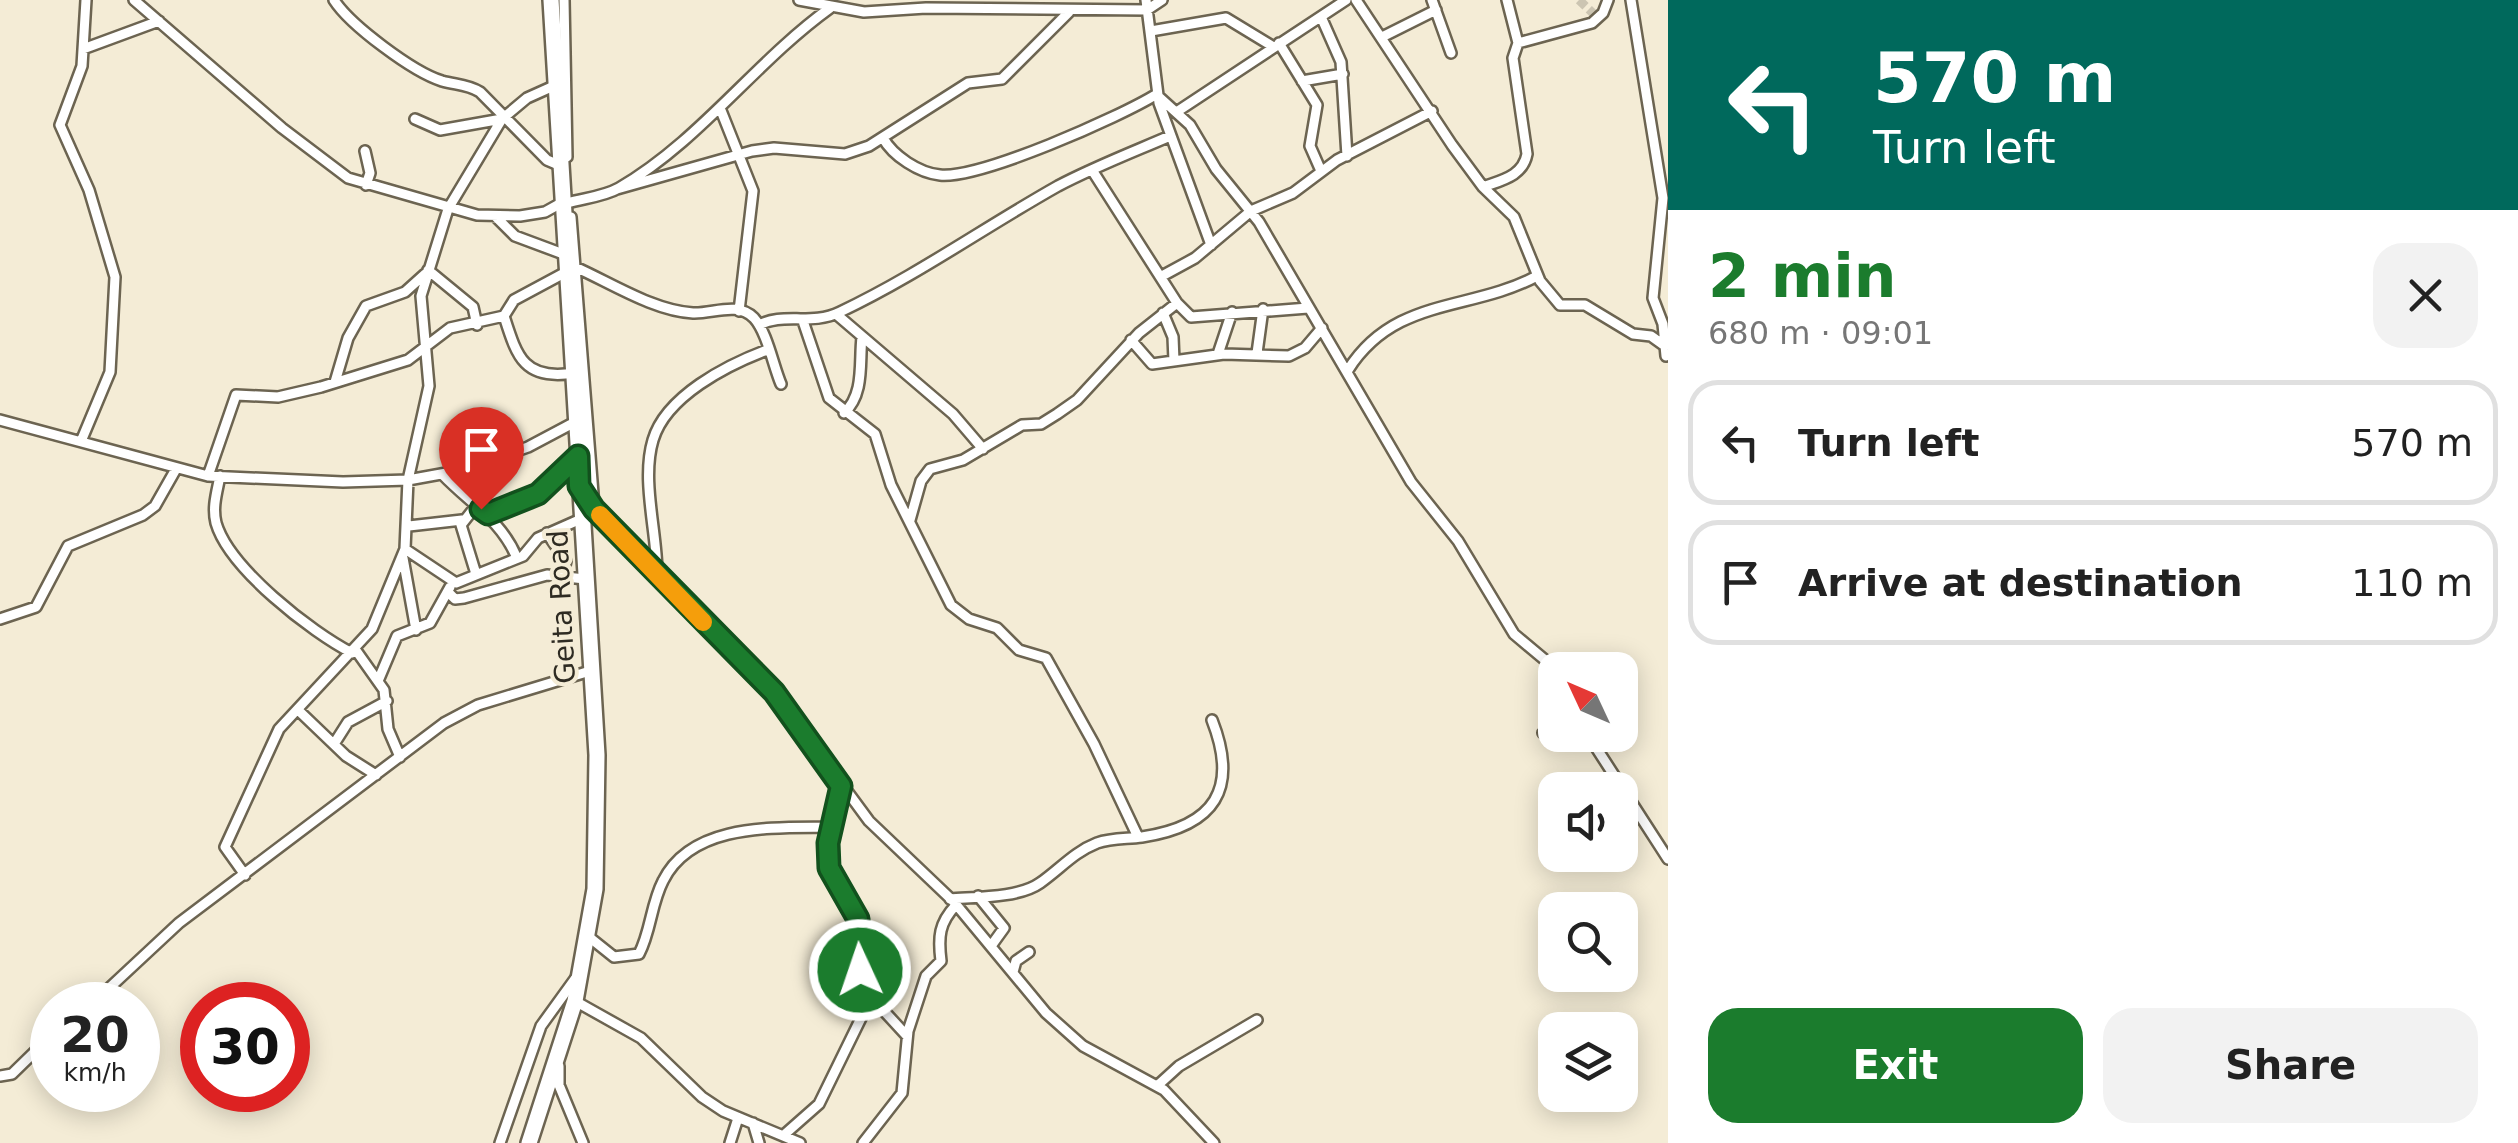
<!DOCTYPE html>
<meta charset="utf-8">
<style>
:root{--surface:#fff;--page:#f2f2f2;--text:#222;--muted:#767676;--line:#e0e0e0;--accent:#1b7c2d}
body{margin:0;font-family:"DejaVu Sans",sans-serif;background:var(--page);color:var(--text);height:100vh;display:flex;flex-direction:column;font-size:38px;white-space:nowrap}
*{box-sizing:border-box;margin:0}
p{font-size:32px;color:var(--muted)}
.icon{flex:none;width:55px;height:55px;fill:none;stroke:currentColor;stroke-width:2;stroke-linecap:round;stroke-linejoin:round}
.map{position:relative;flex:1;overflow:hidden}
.drawer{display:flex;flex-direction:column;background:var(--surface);width:850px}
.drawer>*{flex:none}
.guide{background:#00695c;color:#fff;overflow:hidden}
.needle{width:65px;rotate:314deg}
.buttons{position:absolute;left:1538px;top:652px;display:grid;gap:20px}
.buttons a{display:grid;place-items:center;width:100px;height:100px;border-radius:20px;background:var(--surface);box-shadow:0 5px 25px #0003;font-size:50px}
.speed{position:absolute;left:30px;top:982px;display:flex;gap:20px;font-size:50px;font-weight:700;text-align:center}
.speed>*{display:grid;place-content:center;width:130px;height:130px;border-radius:50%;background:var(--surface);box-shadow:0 5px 25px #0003;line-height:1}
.speed small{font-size:25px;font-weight:400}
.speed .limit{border:15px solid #d22;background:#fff;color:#111}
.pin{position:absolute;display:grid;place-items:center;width:85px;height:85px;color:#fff;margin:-102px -42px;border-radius:50% 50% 50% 0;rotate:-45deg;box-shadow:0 0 10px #0007}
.pin .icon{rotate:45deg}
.me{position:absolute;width:110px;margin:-55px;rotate:357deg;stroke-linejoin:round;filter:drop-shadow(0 0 8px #0008)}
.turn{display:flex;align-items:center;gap:35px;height:210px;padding:0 40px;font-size:45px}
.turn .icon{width:130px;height:130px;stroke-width:2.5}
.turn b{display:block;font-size:70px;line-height:85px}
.round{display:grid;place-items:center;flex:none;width:105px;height:105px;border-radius:30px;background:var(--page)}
.head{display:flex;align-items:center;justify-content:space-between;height:170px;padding:0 40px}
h1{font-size:60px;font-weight:800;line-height:75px;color:var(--accent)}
.primary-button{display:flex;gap:20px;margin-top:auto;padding:20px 40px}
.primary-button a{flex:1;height:115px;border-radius:30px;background:var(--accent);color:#fff;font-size:40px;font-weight:800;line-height:115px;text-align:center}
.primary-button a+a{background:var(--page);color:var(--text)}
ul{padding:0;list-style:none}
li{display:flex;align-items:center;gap:30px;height:125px;margin:0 20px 15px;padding:0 20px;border:5px solid var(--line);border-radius:30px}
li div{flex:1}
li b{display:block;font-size:38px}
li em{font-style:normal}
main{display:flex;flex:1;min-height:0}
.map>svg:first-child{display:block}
</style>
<main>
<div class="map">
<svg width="1668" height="1143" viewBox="0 0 1668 1143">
<rect width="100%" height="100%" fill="#f4ecd6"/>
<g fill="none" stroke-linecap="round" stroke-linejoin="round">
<!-- minor-tunnel -->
<path stroke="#ccc5b2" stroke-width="9" stroke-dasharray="9 4.5" stroke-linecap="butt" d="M 1579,0 L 1598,18"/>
<!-- minor casing -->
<g stroke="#6c6451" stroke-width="14">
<path id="minor" d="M 134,0 L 282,128 L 348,178 L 477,215 L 520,216 L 545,212 L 563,202
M 334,0 C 350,25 413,72 442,81 C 456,85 467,84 480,92 L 547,160 L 561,166
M 564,0 L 567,157
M 799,0 L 864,12 L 926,8 L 1147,10 L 1162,0
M 1146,0 L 1159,103 L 1211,245
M 1356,0 L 1452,145 L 1483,187 L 1514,217 L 1540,281 L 1560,305 L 1585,305 L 1633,334 L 1651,336 L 1665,346
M 1432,0 L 1451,53
M 1631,0 L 1663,198 L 1653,298 L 1663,324 L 1666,356
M 1322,19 L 1341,62 L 1347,156
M 1151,31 L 1226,18 L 1272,46
M 1382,37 L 1436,10
M 1279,43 L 1317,105 L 1310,146 L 1321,171
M 1518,43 L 1592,23 L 1603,13 L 1608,0
M 83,49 L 159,21
M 1302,81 L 1343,74
M 1158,96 L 1190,125 L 1216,169 L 1259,222 L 1411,482 L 1458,541 L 1514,634 L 1557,670
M 720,108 L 753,191 L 739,311
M 1178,111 L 1346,0
M 415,119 L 440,130 L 502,119
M 883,138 C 893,156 919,173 940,175 C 980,179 1120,117 1157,94
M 365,151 L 370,173 L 366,185
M 1092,170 L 1177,303 L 1191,317 L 1308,308
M 1483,187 C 1502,180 1523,176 1527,154 L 1513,58 L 1518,43 L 1507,0
M 617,189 L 752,151 L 774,148 L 845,154 L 869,146 L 968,83 L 1002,79 L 1069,12
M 567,203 C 584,198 603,197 619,188 C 700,141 755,62 830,8
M 496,217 L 515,236 L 566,255
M 571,217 L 594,506
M 575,267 C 611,283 654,311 693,313 C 713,314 737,301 754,318 C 767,332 773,365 781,384
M 428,270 L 473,307 L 477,325
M 568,271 L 514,300 L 504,316 C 517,357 524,381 574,373
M 1162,276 L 1195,258 L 1251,211 L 1293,193 L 1337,160 L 1432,111
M 1163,313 L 1173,337 L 1174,361
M 836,314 L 953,414 L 983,449
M 803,321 L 829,398 L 875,434 L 891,485 L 951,605 L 969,619 L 997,628 L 1019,650 L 1046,658 L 1094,744 L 1138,837
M 759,325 C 783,312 811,326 840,312 C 916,276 985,227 1058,186 C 1094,167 1133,152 1170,136
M 1131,340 L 1152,364 L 1224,354 L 1289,356 L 1305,348 L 1322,328
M 1257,353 L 1263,309
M 1218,354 L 1232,312
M 1348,370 C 1395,296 1470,312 1537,276
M 335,382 L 348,338 L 366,306 L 405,292 L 425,274
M 844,413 C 865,394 859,362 862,337
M 0,420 L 208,476 L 343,482 L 408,480 L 463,470 L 528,447 L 577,421
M 82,439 L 110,372 L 115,277 L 89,190 L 60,125 L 82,66 L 86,0
M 443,475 C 471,504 501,520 517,558
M 208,476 L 236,395 L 278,397 L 321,387 L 408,360 L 450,328 L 504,316
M 220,476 C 217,492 212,507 216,523 C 229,568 311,632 352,653
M 583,492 L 734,657 L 774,692 L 869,821 L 954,902 L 1046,1013 L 1083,1046 L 1164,1090 L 1214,1143
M 476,506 L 461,525 L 476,574
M 488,514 L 538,494 L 578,456
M 910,520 L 921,481 L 930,469 L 963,460 L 1022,425 L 1041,424 L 1057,414 L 1077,400 L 1139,333 L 1177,303
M 409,526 L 462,520
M 547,533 L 566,561 L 563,574
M 405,549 L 456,583 L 523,556 L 538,538 L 581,519
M 403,558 L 416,630
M 657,573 C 657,532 641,480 653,440 C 666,396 727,365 767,350
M 448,592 L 455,599 L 464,598 L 547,575 L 585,579
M 0,619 L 36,607 L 68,546 L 143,515 L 155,506 L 176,469
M 355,649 L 384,690 L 388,729 L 400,757
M 378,681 L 397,636 L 430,623 L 450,587
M 298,710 L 346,756 L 376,775
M 1543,733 L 1560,735
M 1588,735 L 1668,859
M 334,744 L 348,722 L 387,701
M 245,875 L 225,847 L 279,729 L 372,629 L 405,549 L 408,480 L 429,386 L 421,296 L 448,209 L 502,119 L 527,98 L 556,85
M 978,896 L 1004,928 L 991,946
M 950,899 C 976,897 1019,898 1040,883 C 1060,869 1074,852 1097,843 C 1111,838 1127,839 1142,837 C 1215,826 1239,789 1212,720
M 589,937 L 614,957 L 639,954 C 651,931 651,904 663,881 C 692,822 776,828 831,827
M 1013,972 L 1016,961 L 1029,952
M 575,1001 L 641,1038 L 702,1097 L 723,1111 L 800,1143
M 865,1002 L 884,1011 L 907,1036
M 91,1005 L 179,923 L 444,723 L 478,705 L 590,671
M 559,1066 L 559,1085 L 583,1143
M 0,1076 L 12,1074 L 52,1035
M 1157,1086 L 1179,1066 L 1257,1020
M 753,1123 L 759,1143
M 785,1134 L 819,1104 L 864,1012 L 858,919 L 829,868 L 831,827 L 841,787
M 500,1143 L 541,1026 L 575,979
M 730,1143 L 738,1118
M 863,1143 L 902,1093 L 908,1031 L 926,976 L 941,961 C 938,937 939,923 956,905"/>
</g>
<!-- trunk casing -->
<g stroke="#6c6451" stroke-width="20">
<path id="trunk" d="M 529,1143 L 575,1001 L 595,889 L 597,755 L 551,0"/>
</g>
<!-- minor -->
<use href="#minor" stroke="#fff" stroke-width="9"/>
<!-- trunk -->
<use href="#trunk" stroke="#fff" stroke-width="15"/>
</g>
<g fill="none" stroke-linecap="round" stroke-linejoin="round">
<!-- route casing -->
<g stroke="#12511d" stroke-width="25">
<path id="route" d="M 481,509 L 488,514 L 538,494 L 578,456 L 579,486 L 594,509 L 774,692 L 841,786 L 828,843 L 829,868 L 858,919 L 860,970"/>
</g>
<!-- route -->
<use href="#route" stroke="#1b7c2d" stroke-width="18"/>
<!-- slow -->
<path stroke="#f59e0b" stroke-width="18" d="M 600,515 L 703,622"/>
</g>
<g text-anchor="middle" stroke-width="8" stroke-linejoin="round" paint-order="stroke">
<!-- street labels -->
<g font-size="28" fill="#2e2b22" stroke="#f4ecd6">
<text transform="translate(561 607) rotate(-93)" y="10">Geita Road</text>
</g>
</g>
</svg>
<div class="buttons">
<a><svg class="needle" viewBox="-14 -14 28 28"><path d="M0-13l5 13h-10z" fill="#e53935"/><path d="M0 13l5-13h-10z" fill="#767676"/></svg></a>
<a><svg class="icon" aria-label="sound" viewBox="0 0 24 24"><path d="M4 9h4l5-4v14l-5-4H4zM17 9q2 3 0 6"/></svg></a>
<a><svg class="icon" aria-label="search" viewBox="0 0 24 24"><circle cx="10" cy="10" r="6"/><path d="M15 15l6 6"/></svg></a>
<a><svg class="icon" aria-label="layers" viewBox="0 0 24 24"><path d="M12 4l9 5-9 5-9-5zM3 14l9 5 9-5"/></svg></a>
</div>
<div class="speed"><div>20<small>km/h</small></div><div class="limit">30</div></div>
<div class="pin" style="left:481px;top:509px;background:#d93025"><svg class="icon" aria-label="arrive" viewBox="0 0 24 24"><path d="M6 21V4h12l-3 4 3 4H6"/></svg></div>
<svg class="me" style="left:860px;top:970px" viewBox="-20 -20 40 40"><circle r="17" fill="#1b7c2d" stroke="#fff" stroke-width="3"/><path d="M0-11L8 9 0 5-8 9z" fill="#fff"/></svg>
</div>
<section class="drawer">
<div class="guide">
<div class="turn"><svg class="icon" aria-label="left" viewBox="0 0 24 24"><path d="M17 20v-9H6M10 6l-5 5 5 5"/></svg><div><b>570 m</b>Turn left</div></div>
</div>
<div class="head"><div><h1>2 min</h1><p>680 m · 09:01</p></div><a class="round"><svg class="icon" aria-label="close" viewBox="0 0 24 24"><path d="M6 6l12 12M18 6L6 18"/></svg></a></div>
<ul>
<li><svg class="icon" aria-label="left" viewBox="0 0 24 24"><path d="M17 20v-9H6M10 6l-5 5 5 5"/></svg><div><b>Turn left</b></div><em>570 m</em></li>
<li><svg class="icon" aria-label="arrive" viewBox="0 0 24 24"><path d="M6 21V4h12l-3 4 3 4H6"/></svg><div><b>Arrive at destination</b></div><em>110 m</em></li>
</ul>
<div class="primary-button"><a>Exit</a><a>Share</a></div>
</section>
</main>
